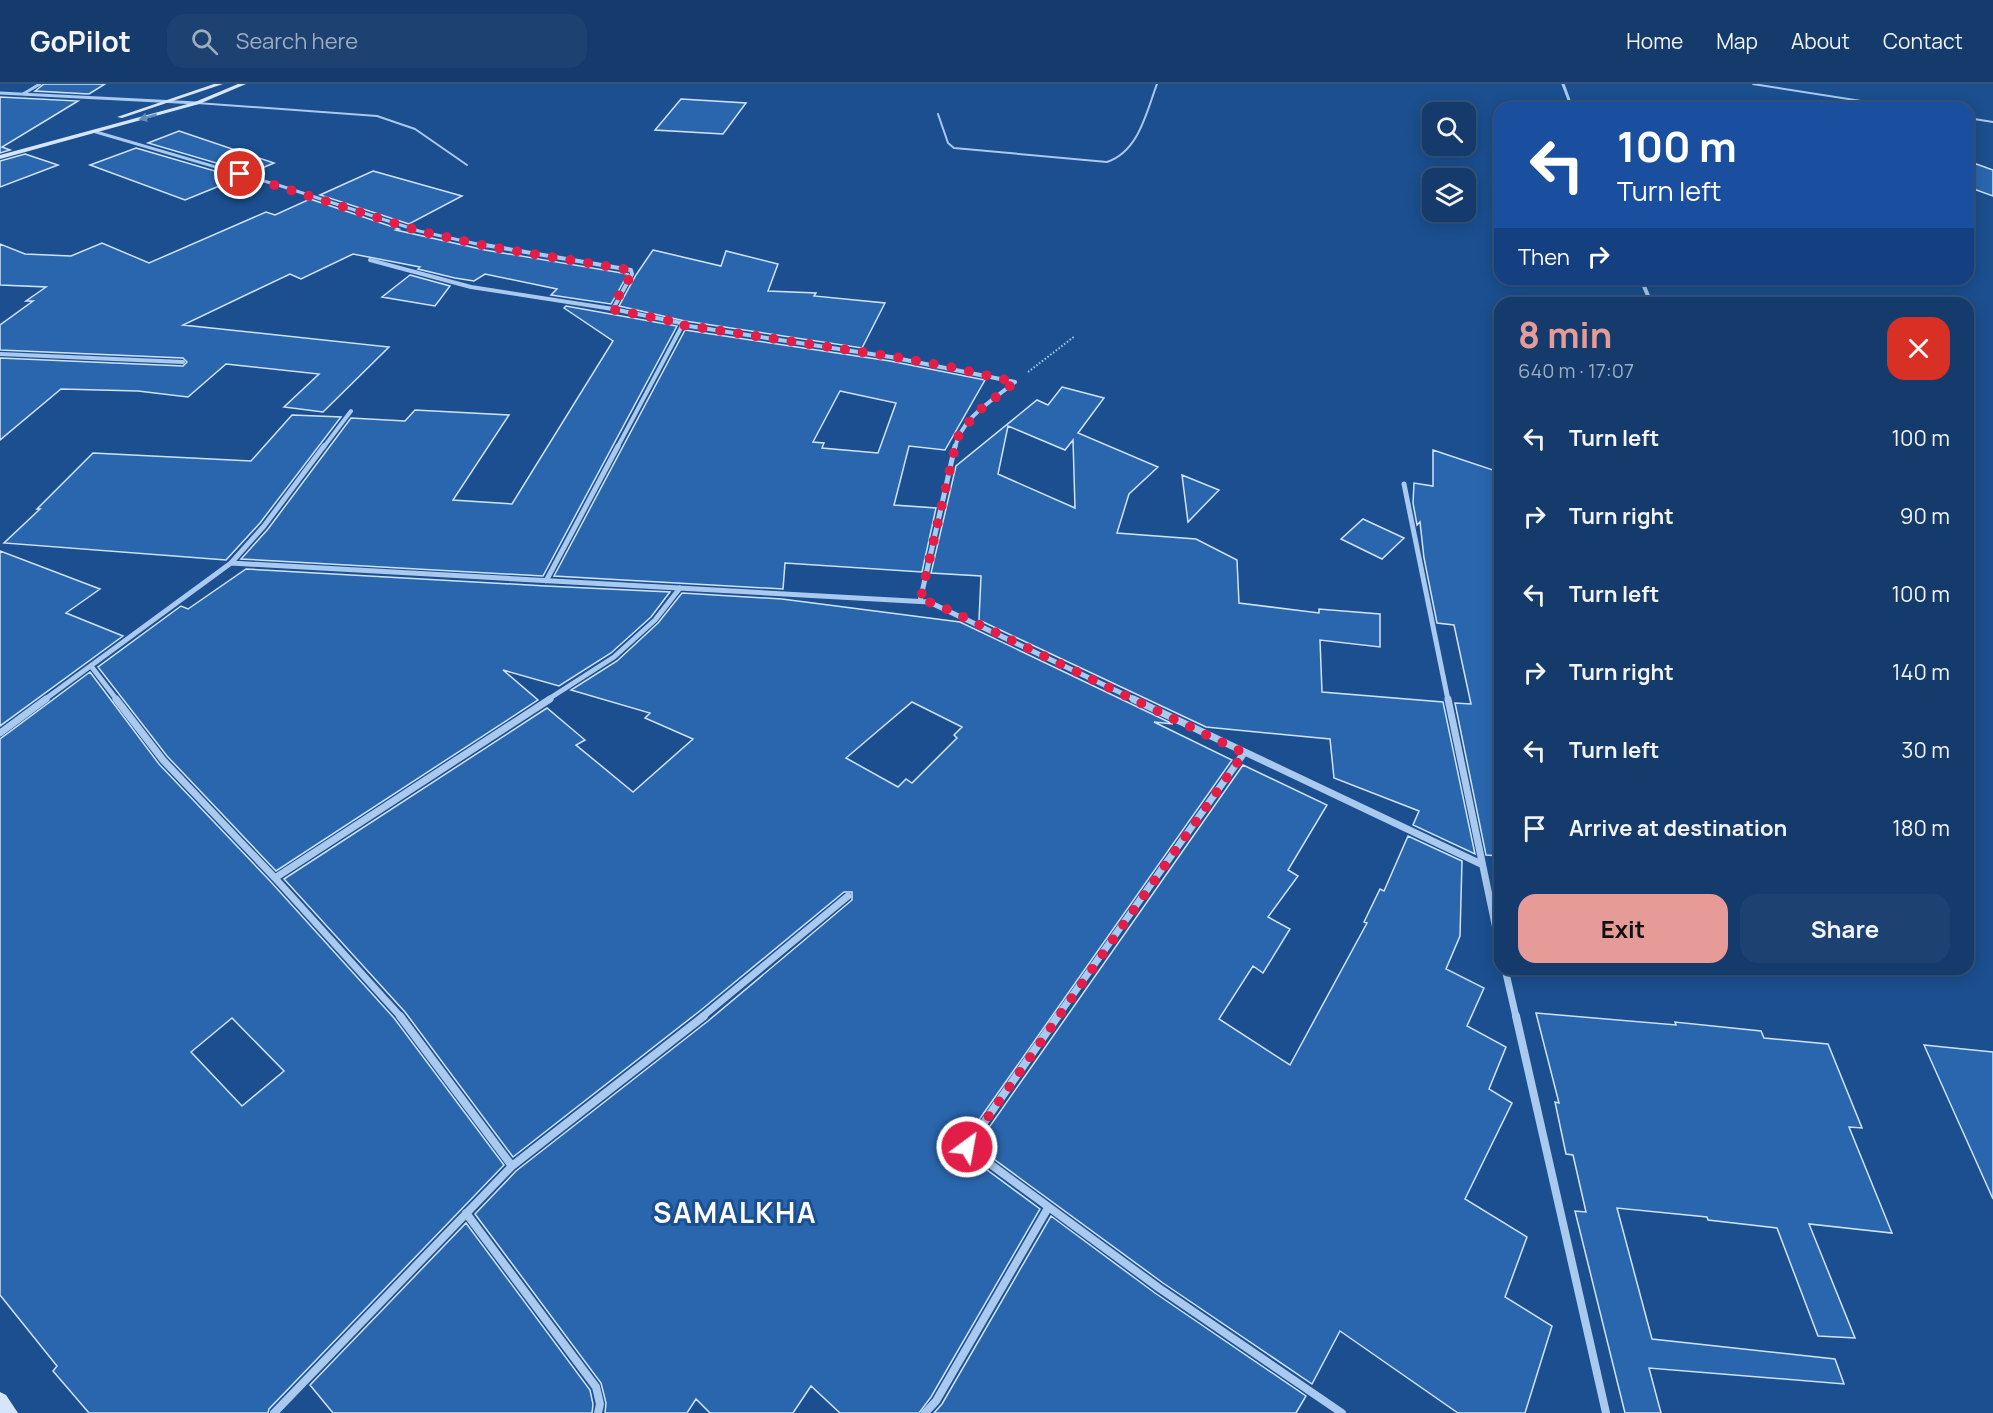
<!DOCTYPE html>
<meta charset="utf-8">
<style>
:root{--surface:#143b6b;--page:#1d4271;--text:#f1f3f6;--muted:#9dadc1;--line:#33557e;--accent:#e69b98}
body{margin:0;font-family:Manrope,sans-serif;background:var(--page);color:var(--text);height:100vh;display:flex;flex-direction:column;font-size:22px;white-space:nowrap}
*{box-sizing:border-box;margin:0}
p{font-size:20px;color:var(--muted)}
.icon{flex:none;width:33px;height:33px;fill:none;stroke:currentColor;stroke-width:2;stroke-linecap:round;stroke-linejoin:round}
.map{position:relative;flex:1;overflow:hidden}
.side{position:absolute;left:1494px;top:213px;width:480px;height:678px;display:flex;flex-direction:column;background:var(--surface);border-radius:18px;box-shadow:0 3px 15px #0003,0 0 0 2px var(--line)}
.side>*{flex:none}
.guide{position:absolute;left:1494px;top:18px;width:480px;height:183px;border-radius:18px;box-shadow:0 3px 15px #0003,0 0 0 2px var(--line);background:#1a4fa0;color:#fff;overflow:hidden}
.buttons{position:absolute;left:1422px;top:18px;display:grid;gap:12px}
.buttons a{display:grid;place-items:center;width:54px;height:54px;border-radius:12px;background:var(--surface);box-shadow:0 3px 15px #0003,0 0 0 2px var(--line);font-size:30px}
.pin{position:absolute;display:grid;place-items:center;width:51px;height:51px;color:#fff;margin:-26px;border:3px solid #fff;border-radius:50%;box-shadow:0 2px 6px #0007}
.me{position:absolute;width:66px;margin:-33px;rotate:32deg;stroke-linejoin:round;filter:drop-shadow(0 0 4px #0008)}
.turn{display:flex;align-items:center;gap:21px;height:126px;padding:0 24px;font-size:27px}
.turn .icon{width:78px;height:78px;stroke-width:2.5}
.turn b{display:block;font-size:42px;line-height:51px}
.then{display:flex;align-items:center;height:57px;padding:0 24px;background:#0003;gap:12px;font-size:22px}
.round{display:grid;place-items:center;flex:none;width:63px;height:63px;border-radius:18px;background:var(--page)}
.summary{display:flex;align-items:center;justify-content:space-between;height:102px;padding:0 24px}
h1{font-size:36px;font-weight:700;line-height:45px;color:var(--accent)}
.cta{display:flex;gap:12px;margin-top:auto;padding:12px 24px}
.cta a{flex:1;height:69px;border-radius:18px;background:var(--accent);color:#111;font-size:24px;font-weight:700;line-height:69px;text-align:center}
.cta a+a{background:var(--page);color:var(--text)}
ul{padding:0;list-style:none}
li{display:flex;align-items:center;gap:18px;height:78px;padding:0 24px}
li div{flex:1}
li b{display:block;font-size:22px}
li em{font-style:normal}
header{display:flex;align-items:center;gap:36px;box-sizing:border-box;height:84px;padding:0 30px;background:var(--surface);border-bottom:2px solid var(--line)}
header strong{font-size:28px}
nav{display:flex;gap:33px;margin-inline-start:auto;font-size:21px}
.search{width:420px;height:54px;background:var(--page);display:flex;align-items:center;gap:15px;box-sizing:border-box;padding:0 21px;border-radius:18px;color:var(--muted);font-size:22px}
.map>svg:first-child{display:block}
</style>
<header>
<strong>GoPilot</strong>
<div class="search"><svg class="icon" aria-label="search" viewBox="0 0 24 24"><circle cx="10" cy="10" r="6"/><path d="M15 15l6 6"/></svg>Search here</div>
<nav><a>Home</a><a>Map</a><a>About</a><a>Contact</a></nav>
</header>
<div class="map">
<svg width="1993" height="1329" viewBox="0 0 1993 1329">
<rect width="100%" height="100%" fill="#1b4f8f"/>
<!-- building -->
<path fill="#2a66ad" stroke="#cfe3fa" stroke-width="1.5" fill-rule="evenodd" d="M 44,0 L 105,0 L 89,10 L 35,7 Z
M 0,13 L 78,17 L 2,63 L 10,66 L 0,69 Z
M 681,15 L 746,19 L 723,50 L 655,46 Z
M 179,47 L 274,79 L 250,89 L 148,59 Z
M 136,64 L 239,94 L 185,116 L 90,81 Z
M 25,70 L 58,81 L 0,103 L 0,77 Z
M 1968,77 L 1993,86 L 1993,112 L 1968,103 Z
M 373,87 L 462,112 L 409,140 L 320,111 Z
M 310,115 L 399,145 L 396,146 L 485,166 L 628,190 L 611,220 L 551,211 L 557,205 L 485,190 L 474,197 L 455,194 L 418,185 L 420,183 L 353,170 L 301,195 L 290,190 L 183,241 L 389,263 L 323,328 L 284,323 L 319,290 L 226,280 L 188,313 L 138,307 L 61,305 L 0,356 L 0,274 L 183,282 L 187,278 L 183,274 L 0,266 L 0,241 L 33,217 L 26,217 L 46,203 L 0,201 L 0,160 L 25,170 L 71,172 L 102,159 L 149,179 L 266,128 L 275,131 Z
M 653,166 L 721,182 L 726,167 L 778,180 L 768,207 L 816,209 L 814,212 L 885,219 L 862,264 L 685,237 L 619,222 L 636,191 Z
M 410,191 L 450,202 L 435,222 L 382,213 Z
M 566,222 L 677,242 L 543,492 L 241,475 L 268,445 L 351,334 L 405,337 L 415,326 L 509,331 L 453,416 L 512,420 L 613,257 L 564,224 Z
M 685,246 L 890,277 L 985,296 L 945,366 L 909,362 L 894,421 L 936,424 L 922,488 L 785,479 L 783,505 L 554,492 ZM 840,307 L 896,319 L 878,369 L 822,364 L 824,359 L 813,358 Z
M 1062,303 L 1104,314 L 1078,349 L 1158,383 L 1129,410 L 1117,449 L 1196,455 L 1237,476 L 1239,519 L 1319,529 L 1319,525 L 1380,530 L 1380,563 L 1320,556 L 1322,608 L 1443,618 L 1475,770 L 1413,741 L 1419,727 L 1334,694 L 1330,655 L 1206,643 L 979,536 L 981,492 L 931,489 L 956,382 L 1037,316 L 1048,321 ZM 1008,342 L 1065,366 L 1073,356 L 1075,424 L 998,390 Z
M 292,331 L 341,333 L 260,439 L 226,476 L 4,459 L 40,425 L 37,425 L 93,369 L 251,377 Z
M 1433,366 L 1493,386 L 1500,412 L 1500,772 L 1486,771 L 1455,619 L 1471,620 L 1454,541 L 1437,539 L 1424,474 L 1420,438 L 1417,441 L 1413,419 L 1414,399 L 1433,402 Z
M 1182,391 L 1219,406 L 1188,438 Z
M 1363,435 L 1404,454 L 1382,475 L 1341,455 Z
M 0,467 L 100,505 L 66,529 L 123,552 L 0,642 Z
M 246,485 L 546,502 L 670,508 L 651,533 L 611,569 L 559,602 L 503,586 L 538,616 L 276,787 L 167,672 L 98,583 L 181,522 L 188,525 Z
M 682,509 L 782,515 L 960,538 L 1173,640 L 1154,638 L 1232,676 L 962,1060 L 963,1068 L 1040,1125 L 931,1313 L 919,1329 L 840,1329 L 811,1302 L 793,1329 L 710,1329 L 696,1315 L 687,1329 L 605,1329 L 606,1319 L 601,1299 L 475,1130 L 516,1087 L 708,937 L 852,816 L 852,808 L 844,808 L 701,926 L 513,1073 L 405,928 L 284,795 L 547,624 L 585,656 L 576,661 L 633,708 L 693,655 L 645,634 L 650,629 L 571,606 L 617,577 L 658,539 ZM 912,618 L 962,643 L 954,651 L 957,654 L 912,699 L 906,695 L 898,703 L 846,674 Z
M 90,588 L 159,680 L 271,798 L 394,934 L 504,1081 L 269,1325 L 268,1329 L 89,1329 L 53,1287 L 57,1282 L 0,1211 L 0,655 ZM 232,934 L 284,987 L 242,1022 L 191,968 Z
M 1243,681 L 1327,721 L 1288,786 L 1298,792 L 1268,833 L 1290,845 L 1263,889 L 1253,882 L 1219,935 L 1290,981 L 1367,839 L 1364,838 L 1380,805 L 1384,807 L 1408,752 L 1462,777 L 1460,852 L 1446,885 L 1484,904 L 1467,942 L 1506,963 L 1489,1005 L 1512,1019 L 1465,1115 L 1527,1153 L 1505,1213 L 1552,1242 L 1525,1329 L 1458,1329 L 1340,1247 L 1312,1300 L 1163,1199 L 976,1062 Z
M 1536,929 L 1676,941 L 1675,938 L 1761,947 L 1764,954 L 1828,960 L 1862,1044 L 1849,1043 L 1892,1149 L 1809,1140 L 1855,1254 L 1818,1252 L 1777,1144 L 1708,1136 L 1707,1133 L 1617,1124 L 1652,1255 L 1835,1275 L 1844,1300 L 1649,1284 L 1661,1329 L 1625,1329 L 1575,1127 L 1586,1128 L 1573,1071 L 1566,1070 L 1555,1018 L 1559,1019 Z
M 1924,961 L 1993,968 L 1993,1115 Z
M 1051,1132 L 1155,1209 L 1306,1312 L 1296,1329 L 934,1329 L 942,1320 Z
M 466,1139 L 590,1306 L 593,1320 L 592,1329 L 333,1329 L 310,1301 Z"/>
<g fill="none" stroke-linecap="round" stroke-linejoin="round">
<!-- path -->
<path stroke="#a9c9ee" stroke-width="2" stroke-dasharray="1.5 2" stroke-linecap="butt" d="M 1028,288 L 1075,252"/>
<!-- lane -->
<path stroke="#a9c9ee" stroke-width="2" d="M 1753,0 L 1906,24
M 197,19 L 377,32 L 415,45 L 467,81
M 938,30 L 948,59 L 954,64 L 1107,78 C 1139,67 1146,29 1157,0
M 1968,34 L 1993,38"/>
<!-- street-far4 -->
<path stroke="#a9c9ee" stroke-width="3" d="M 1563,0 L 1572,24
M 0,9 L 197,19
M 23,10 L 40,0
M 96,48 L 281,102 L 419,147 L 486,162"/>
<!-- street-far3 -->
<path stroke="#a9c9ee" stroke-width="4" d="M 479,160 L 631,186 L 632,190 L 613,225 L 681,239 L 682,242 L 617,364
M 370,176 L 471,203 L 613,225
M 1641,195 L 1651,219
M 682,241 L 891,273 L 1015,298
M 0,270 L 183,278
M 323,364 L 351,327
M 955,364 C 961,334 993,316 1015,298"/>
<!-- street-far2 -->
<path stroke="#a9c9ee" stroke-width="5" d="M 1404,400 L 1448,616
M 231,479 L 929,518 L 1136,616
M 546,497 L 618,362
M 920,517 L 955,362
M 91,582 L 117,616
M 44,616 L 231,479 L 264,442 L 324,362
M 547,616 L 614,573 L 655,536 L 680,504"/>
<!-- street-far1 -->
<path stroke="#a9c9ee" stroke-width="7" d="M 116,615 L 163,676 L 275,794 L 401,933
M 1133,615 L 1481,780
M 1448,615 L 1500,864
M 0,649 L 46,615
M 275,794 L 550,615
M 1505,885 L 1516,933
M 702,933 L 848,812
M 1057,933 L 1244,669"/>
<!-- street -->
<path stroke="#a9c9ee" stroke-width="8" d="M 400,932 L 512,1082
M 1058,932 L 967,1063 L 1159,1204 L 1342,1329
M 1516,932 L 1606,1329
M 466,1129 L 596,1303 L 600,1320 L 598,1329
M 274,1329 L 512,1082 L 704,932
M 925,1329 L 936,1317 L 1048,1124"/>
<!-- secondary -->
<path fill="#d6e6fa" fill-rule="evenodd" d="M 214,0 L 223,0 L 122,34 L 117,33 Z
M 238,0 L 246,0 L 199,20 L 0,75 L 0,71 L 195,18 Z
M 0,1308 L 6,1311 L 18,1329 L 0,1329 Z"/>
</g>
<!-- one-way arrows -->
<defs><path id="oneway-solid" d="M-6-.8H1V-3.2L6.5 0L1 3.2V.8H-6Z" transform="scale(1.5)"/></defs>
<use fill="#668bba" href="#oneway-solid" transform="translate(148 33) rotate(164)"/>
<g fill="none" stroke-linecap="round" stroke-linejoin="round">
<!-- route -->
<path stroke="#e11d48" stroke-width="10" stroke-dasharray="0 18" d="M 240,90 L 419,147 L 491,163 L 630,186 L 632,190 L 612,223 L 615,226 L 681,239 L 682,241 L 895,273 L 950,283 L 1015,298 L 976,329 L 957,354 L 920,517 L 929,518 L 951,527 L 1244,669 L 967,1063"/>
</g>
<g text-anchor="middle" stroke-width="6" stroke-linejoin="round" paint-order="stroke">
<!-- near-district labels -->
<g font-size="28" font-weight="bold" letter-spacing="1.5" fill="#fff" stroke="#1b4f8f">
<text x="735" y="1139">SAMALKHA</text>
</g>
</g>
</svg>
<div class="buttons">
<a><svg class="icon" aria-label="search" viewBox="0 0 24 24"><circle cx="10" cy="10" r="6"/><path d="M15 15l6 6"/></svg></a>
<a><svg class="icon" aria-label="layers" viewBox="0 0 24 24"><path d="M12 4l9 5-9 5-9-5zM3 14l9 5 9-5"/></svg></a>
</div>
<div class="pin" style="left:240px;top:90px;background:#d93025"><svg class="icon" aria-label="arrive" viewBox="0 0 24 24"><path d="M6 21V4h12l-3 4 3 4H6"/></svg></div>
<svg class="me" style="left:967px;top:1063px" viewBox="-20 -20 40 40"><circle r="17" fill="#e11d48" stroke="#fff" stroke-width="3"/><path d="M0-11L8 9 0 5-8 9z" fill="#fff"/></svg>
<div class="guide">
<div class="turn"><svg class="icon" aria-label="left" viewBox="0 0 24 24"><path d="M17 20v-9H6M10 6l-5 5 5 5"/></svg><div><b>100 m</b>Turn left</div></div>
<div class="then">Then<svg class="icon" aria-label="right" viewBox="0 0 24 24"><path d="M7 20v-9h11M14 6l5 5-5 5"/></svg></div>
</div>
<section class="side">
<div class="summary"><div><h1>8 min</h1><p>640 m · 17:07</p></div><a class="round" style="background:#d93025;color:#fff"><svg class="icon" aria-label="close" viewBox="0 0 24 24"><path d="M6 6l12 12M18 6L6 18"/></svg></a></div>
<ul>
<li><svg class="icon" aria-label="left" viewBox="0 0 24 24"><path d="M17 20v-9H6M10 6l-5 5 5 5"/></svg><div><b>Turn left</b></div><em>100 m</em></li>
<li><svg class="icon" aria-label="right" viewBox="0 0 24 24"><path d="M7 20v-9h11M14 6l5 5-5 5"/></svg><div><b>Turn right</b></div><em>90 m</em></li>
<li><svg class="icon" aria-label="left" viewBox="0 0 24 24"><path d="M17 20v-9H6M10 6l-5 5 5 5"/></svg><div><b>Turn left</b></div><em>100 m</em></li>
<li><svg class="icon" aria-label="right" viewBox="0 0 24 24"><path d="M7 20v-9h11M14 6l5 5-5 5"/></svg><div><b>Turn right</b></div><em>140 m</em></li>
<li><svg class="icon" aria-label="left" viewBox="0 0 24 24"><path d="M17 20v-9H6M10 6l-5 5 5 5"/></svg><div><b>Turn left</b></div><em>30 m</em></li>
<li><svg class="icon" aria-label="arrive" viewBox="0 0 24 24"><path d="M6 21V4h12l-3 4 3 4H6"/></svg><div><b>Arrive at destination</b></div><em>180 m</em></li>
</ul>
<div class="cta"><a>Exit</a><a>Share</a></div>
</section>
</div>
